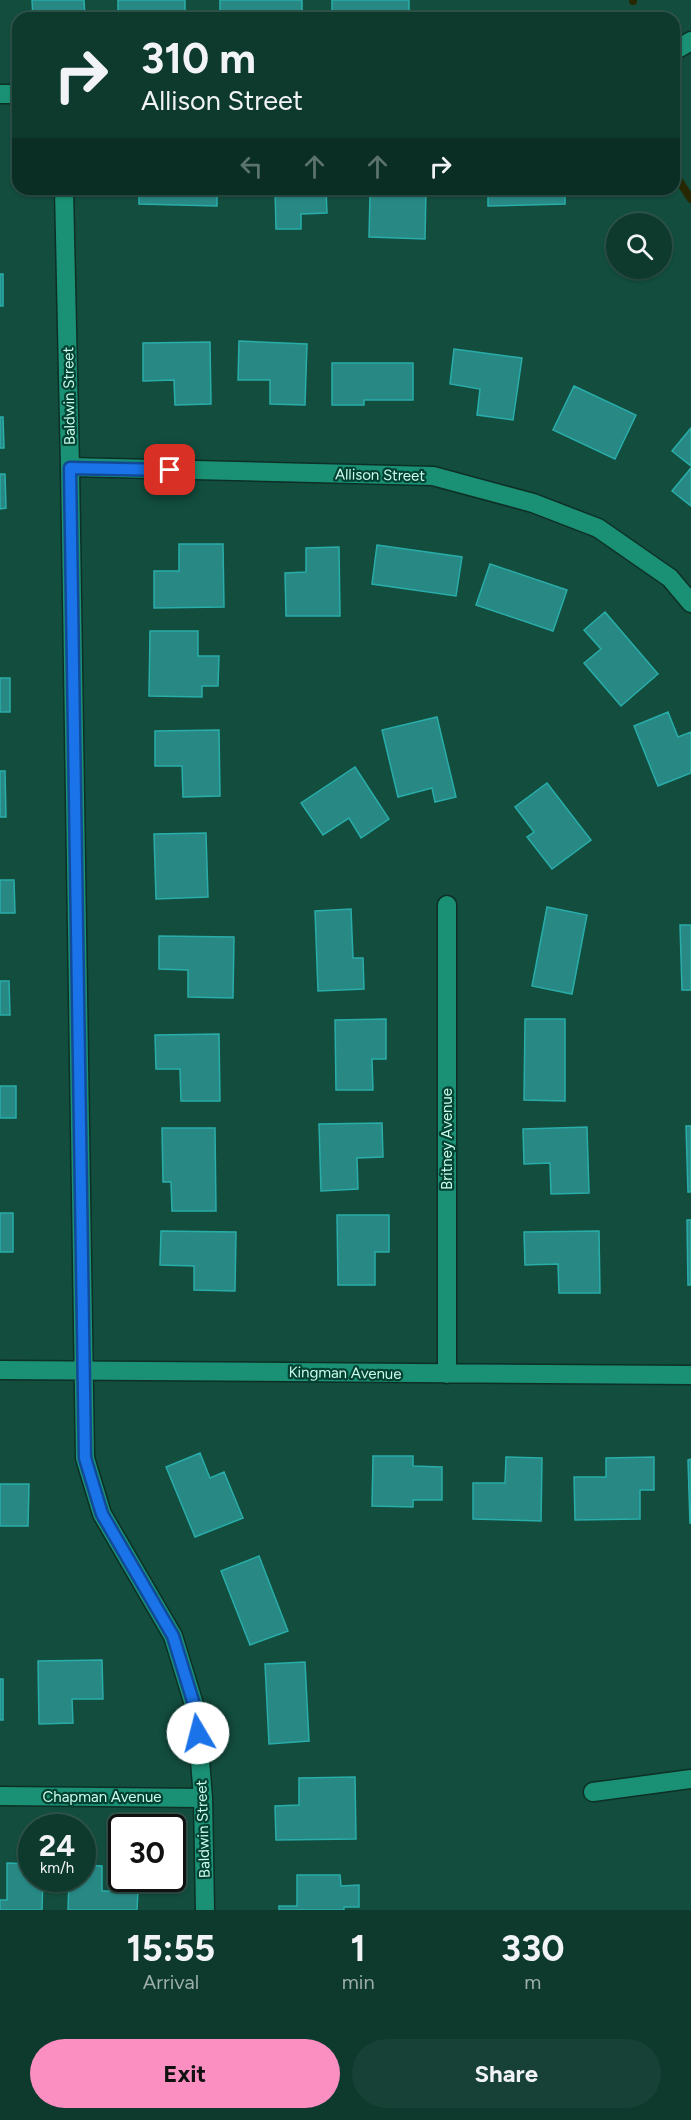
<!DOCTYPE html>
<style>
:root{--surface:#0e3a2e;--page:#174136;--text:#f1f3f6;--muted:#9badaa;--line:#2e544a;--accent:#fc8fc1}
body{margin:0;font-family:Figtree,sans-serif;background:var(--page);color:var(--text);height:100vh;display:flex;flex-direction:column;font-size:22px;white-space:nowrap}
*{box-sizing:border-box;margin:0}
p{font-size:20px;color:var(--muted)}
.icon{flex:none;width:33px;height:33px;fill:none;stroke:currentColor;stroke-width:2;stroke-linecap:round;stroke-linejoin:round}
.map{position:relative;height:1910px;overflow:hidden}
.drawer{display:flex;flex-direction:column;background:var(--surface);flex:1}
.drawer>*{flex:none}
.hud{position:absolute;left:12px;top:12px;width:668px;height:183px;border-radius:18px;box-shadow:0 2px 4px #0004,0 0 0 2px var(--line);background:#0e3a2e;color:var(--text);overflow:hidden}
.fabs{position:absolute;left:606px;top:213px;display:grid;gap:12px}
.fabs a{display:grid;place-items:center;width:66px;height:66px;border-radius:50%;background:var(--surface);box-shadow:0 2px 4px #0004,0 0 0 2px var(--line);font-size:30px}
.speed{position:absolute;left:18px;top:1814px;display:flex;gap:12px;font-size:30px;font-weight:700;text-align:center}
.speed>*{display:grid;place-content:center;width:78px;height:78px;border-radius:50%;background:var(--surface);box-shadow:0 2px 4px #0004,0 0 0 2px var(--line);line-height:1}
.speed small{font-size:15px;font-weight:400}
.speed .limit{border:3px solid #111;border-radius:9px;background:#fff;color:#111}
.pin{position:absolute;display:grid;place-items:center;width:51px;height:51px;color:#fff;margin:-26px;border-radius:12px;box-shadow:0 3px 9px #0006}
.me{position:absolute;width:66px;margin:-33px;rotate:352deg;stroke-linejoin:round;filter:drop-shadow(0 0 4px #0008)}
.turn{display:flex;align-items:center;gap:21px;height:126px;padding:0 30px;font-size:27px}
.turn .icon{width:78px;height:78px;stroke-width:2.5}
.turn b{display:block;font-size:42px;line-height:51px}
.lanes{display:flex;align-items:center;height:57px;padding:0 30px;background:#0003;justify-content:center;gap:30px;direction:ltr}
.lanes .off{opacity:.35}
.eta{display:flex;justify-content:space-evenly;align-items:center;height:102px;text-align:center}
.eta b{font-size:36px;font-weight:700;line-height:42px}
.action{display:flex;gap:12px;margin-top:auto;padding:12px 30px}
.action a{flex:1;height:69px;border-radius:36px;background:var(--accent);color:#111;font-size:24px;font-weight:700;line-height:69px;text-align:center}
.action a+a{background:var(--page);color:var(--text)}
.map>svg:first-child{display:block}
</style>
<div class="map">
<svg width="691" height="1910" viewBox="0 0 691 1910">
<rect width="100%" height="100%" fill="#124d3e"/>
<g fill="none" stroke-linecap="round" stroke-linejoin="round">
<!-- stream -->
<path stroke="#272802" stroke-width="8" d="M 633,1 L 633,0
M 674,173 L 691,199"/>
</g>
<!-- building -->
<path fill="#288884" stroke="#29ada9" stroke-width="1.5" d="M 32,0 L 84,0 L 85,18 L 33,18 Z
M 118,0 L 185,0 L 185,18 L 118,18 Z
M 220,0 L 302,0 L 302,18 L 220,18 Z
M 332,0 L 409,0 L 409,18 L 332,18 Z
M 139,189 L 217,189 L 217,206 L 139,204 Z
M 275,189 L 326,189 L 327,213 L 301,214 L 301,229 L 276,229 Z
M 394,189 L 426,189 L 425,239 L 369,237 L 370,196 L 394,196 Z
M 488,189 L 565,189 L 565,204 L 488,206 Z
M 0,274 L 3,274 L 3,306 L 0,306 Z
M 239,341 L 307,344 L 305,405 L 270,404 L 270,380 L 238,380 Z
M 210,342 L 211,404 L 175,405 L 174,380 L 143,381 L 143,343 Z
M 454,349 L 522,358 L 513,420 L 477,415 L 480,389 L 450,384 Z
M 332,363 L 413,363 L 413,400 L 364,400 L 364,405 L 332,405 Z
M 574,386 L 636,415 L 615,459 L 553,430 Z
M 0,417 L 3,417 L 4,448 L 0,448 Z
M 691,428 L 691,466 L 672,451 Z
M 691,468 L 691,506 L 672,491 Z
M 0,474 L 5,474 L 6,508 L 0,509 Z
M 179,544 L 223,544 L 224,607 L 154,608 L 154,571 L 179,571 Z
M 377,545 L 462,557 L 456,596 L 372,584 Z
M 339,547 L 340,616 L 286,616 L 285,573 L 306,572 L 306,548 Z
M 490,564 L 567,590 L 553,631 L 476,605 Z
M 605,612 L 658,674 L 621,706 L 584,663 L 601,649 L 584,630 Z
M 150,631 L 198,631 L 198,656 L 219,656 L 218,686 L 202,686 L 202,697 L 149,696 Z
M 0,678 L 10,678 L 10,712 L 0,712 Z
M 668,712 L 678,737 L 691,732 L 691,773 L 658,786 L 634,726 Z
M 437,717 L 456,797 L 435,802 L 432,788 L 398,797 L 382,730 Z
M 219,730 L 220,796 L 183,797 L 182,766 L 155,766 L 155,731 Z
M 355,767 L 389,819 L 361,838 L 349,818 L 323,835 L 301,803 Z
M 0,771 L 5,771 L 6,817 L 0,817 Z
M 547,783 L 591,840 L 552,869 L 527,837 L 534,832 L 515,807 Z
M 206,833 L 208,897 L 156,899 L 154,834 Z
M 0,880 L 14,880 L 15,913 L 0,913 Z
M 547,907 L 587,915 L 572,994 L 532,986 Z
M 351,909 L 353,958 L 363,958 L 364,989 L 318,991 L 315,911 Z
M 680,925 L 691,925 L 691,990 L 682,990 Z
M 159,936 L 234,937 L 233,998 L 188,997 L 188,970 L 159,969 Z
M 0,981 L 9,981 L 10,1015 L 0,1015 Z
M 386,1019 L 386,1059 L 372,1059 L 373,1090 L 336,1090 L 335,1020 Z
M 525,1019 L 565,1019 L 565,1101 L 524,1100 Z
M 219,1034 L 220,1101 L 181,1101 L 180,1069 L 156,1069 L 155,1035 Z
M 0,1086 L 16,1086 L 16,1118 L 0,1118 Z
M 382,1123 L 383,1157 L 357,1158 L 358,1189 L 321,1191 L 319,1124 Z
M 686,1126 L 691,1126 L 691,1192 L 688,1192 Z
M 587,1127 L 589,1193 L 551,1194 L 550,1163 L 524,1164 L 523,1129 Z
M 162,1128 L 215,1128 L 216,1211 L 172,1211 L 171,1182 L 163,1182 Z
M 0,1213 L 13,1213 L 13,1252 L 0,1252 Z
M 337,1215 L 389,1215 L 389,1252 L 375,1252 L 375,1285 L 338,1285 Z
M 687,1220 L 691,1220 L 691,1285 L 688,1285 Z
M 161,1231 L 236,1232 L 235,1291 L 194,1290 L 194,1266 L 160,1265 Z
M 599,1231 L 600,1293 L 559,1293 L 558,1264 L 525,1265 L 524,1232 Z
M 200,1453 L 210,1478 L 224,1472 L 243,1518 L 195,1537 L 166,1467 Z
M 373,1456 L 413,1456 L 413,1466 L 442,1467 L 442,1500 L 413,1500 L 413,1507 L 372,1506 Z
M 506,1457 L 542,1458 L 541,1521 L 473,1519 L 473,1483 L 505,1483 Z
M 654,1457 L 654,1490 L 640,1490 L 640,1519 L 575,1520 L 574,1477 L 606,1477 L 606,1458 Z
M 691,1459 L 691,1523 L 690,1523 L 688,1460 Z
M 0,1484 L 29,1484 L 28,1526 L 0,1526 Z
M 259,1556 L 288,1631 L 250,1645 L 221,1571 Z
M 102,1660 L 103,1699 L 72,1699 L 73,1723 L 39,1724 L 38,1661 Z
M 305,1662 L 309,1741 L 269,1744 L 265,1664 Z
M 0,1679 L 3,1679 L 3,1720 L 0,1720 Z
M 355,1777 L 356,1839 L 276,1840 L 275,1806 L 299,1805 L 299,1778 Z
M 7,1863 L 32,1864 L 32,1878 L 43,1878 L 42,1910 L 0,1910 L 0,1900 L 7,1900 Z
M 82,1865 L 102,1866 L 102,1891 L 138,1891 L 137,1910 L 68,1910 L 69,1878 L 82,1878 Z
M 297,1875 L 340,1875 L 341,1886 L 359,1885 L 359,1907 L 344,1907 L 344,1910 L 279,1910 L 279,1906 L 297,1906 Z"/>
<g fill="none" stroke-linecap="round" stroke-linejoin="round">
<!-- minor casing -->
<g stroke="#0d2f26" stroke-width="21">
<path id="minor" d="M 674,51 L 691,41
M 0,94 L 18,94
M 64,189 L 70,467 L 85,1458 L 102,1514 L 173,1636 L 196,1711 L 203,1798 L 205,1910
M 70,467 L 433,476 L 533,503 L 598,528 L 670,578 L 691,603
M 447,905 L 447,1374
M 0,1370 L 691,1375
M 593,1792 L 691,1779
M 0,1796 L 203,1798"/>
</g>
<!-- minor -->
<use href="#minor" stroke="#1a9174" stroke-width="18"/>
</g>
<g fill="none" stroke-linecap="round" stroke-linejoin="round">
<!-- route casing -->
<g stroke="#114b97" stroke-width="15">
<path id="route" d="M 170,470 L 70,468 L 85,1458 L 102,1514 L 173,1636 L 196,1711 L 198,1733"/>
</g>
<!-- route -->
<use href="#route" stroke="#1a73e8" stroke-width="10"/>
</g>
<g text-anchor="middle" stroke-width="4.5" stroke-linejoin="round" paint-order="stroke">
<!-- street labels -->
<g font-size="15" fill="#ccfceb" stroke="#024233">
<text transform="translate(69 396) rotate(-91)" y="5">Baldwin Street</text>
<text transform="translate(380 475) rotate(1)" y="5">Allison Street</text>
<text transform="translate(447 1139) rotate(-90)" y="5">Britney Avenue</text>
<text transform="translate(345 1373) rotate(1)" y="5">Kingman Avenue</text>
<text x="102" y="1802">Chapman Avenue</text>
<text transform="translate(203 1829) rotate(-92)" y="5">Baldwin Street</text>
</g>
</g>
</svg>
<div class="fabs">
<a><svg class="icon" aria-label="search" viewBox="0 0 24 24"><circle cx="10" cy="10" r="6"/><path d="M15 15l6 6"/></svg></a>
</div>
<div class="speed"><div>24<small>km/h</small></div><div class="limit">30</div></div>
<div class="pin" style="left:170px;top:470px;background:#d93025"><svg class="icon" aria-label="arrive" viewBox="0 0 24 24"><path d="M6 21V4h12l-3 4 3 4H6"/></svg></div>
<svg class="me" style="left:198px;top:1733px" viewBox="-20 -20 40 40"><circle r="19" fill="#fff"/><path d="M0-13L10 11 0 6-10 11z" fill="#1a73e8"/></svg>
<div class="hud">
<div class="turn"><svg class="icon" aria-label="right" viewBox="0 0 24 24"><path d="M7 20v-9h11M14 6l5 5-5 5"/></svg><div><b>310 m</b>Allison Street</div></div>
<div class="lanes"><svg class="icon off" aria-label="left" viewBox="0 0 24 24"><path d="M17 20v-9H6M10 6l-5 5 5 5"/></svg><svg class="icon off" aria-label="ahead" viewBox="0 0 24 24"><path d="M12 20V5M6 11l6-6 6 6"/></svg><svg class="icon off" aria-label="ahead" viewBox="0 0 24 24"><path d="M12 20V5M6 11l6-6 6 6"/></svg><svg class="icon" aria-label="right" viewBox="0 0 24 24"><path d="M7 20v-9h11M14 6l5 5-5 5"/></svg></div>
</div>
</div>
<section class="drawer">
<div class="eta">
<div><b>15:55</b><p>Arrival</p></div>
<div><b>1</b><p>min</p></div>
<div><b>330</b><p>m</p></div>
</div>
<div class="action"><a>Exit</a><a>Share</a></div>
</section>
